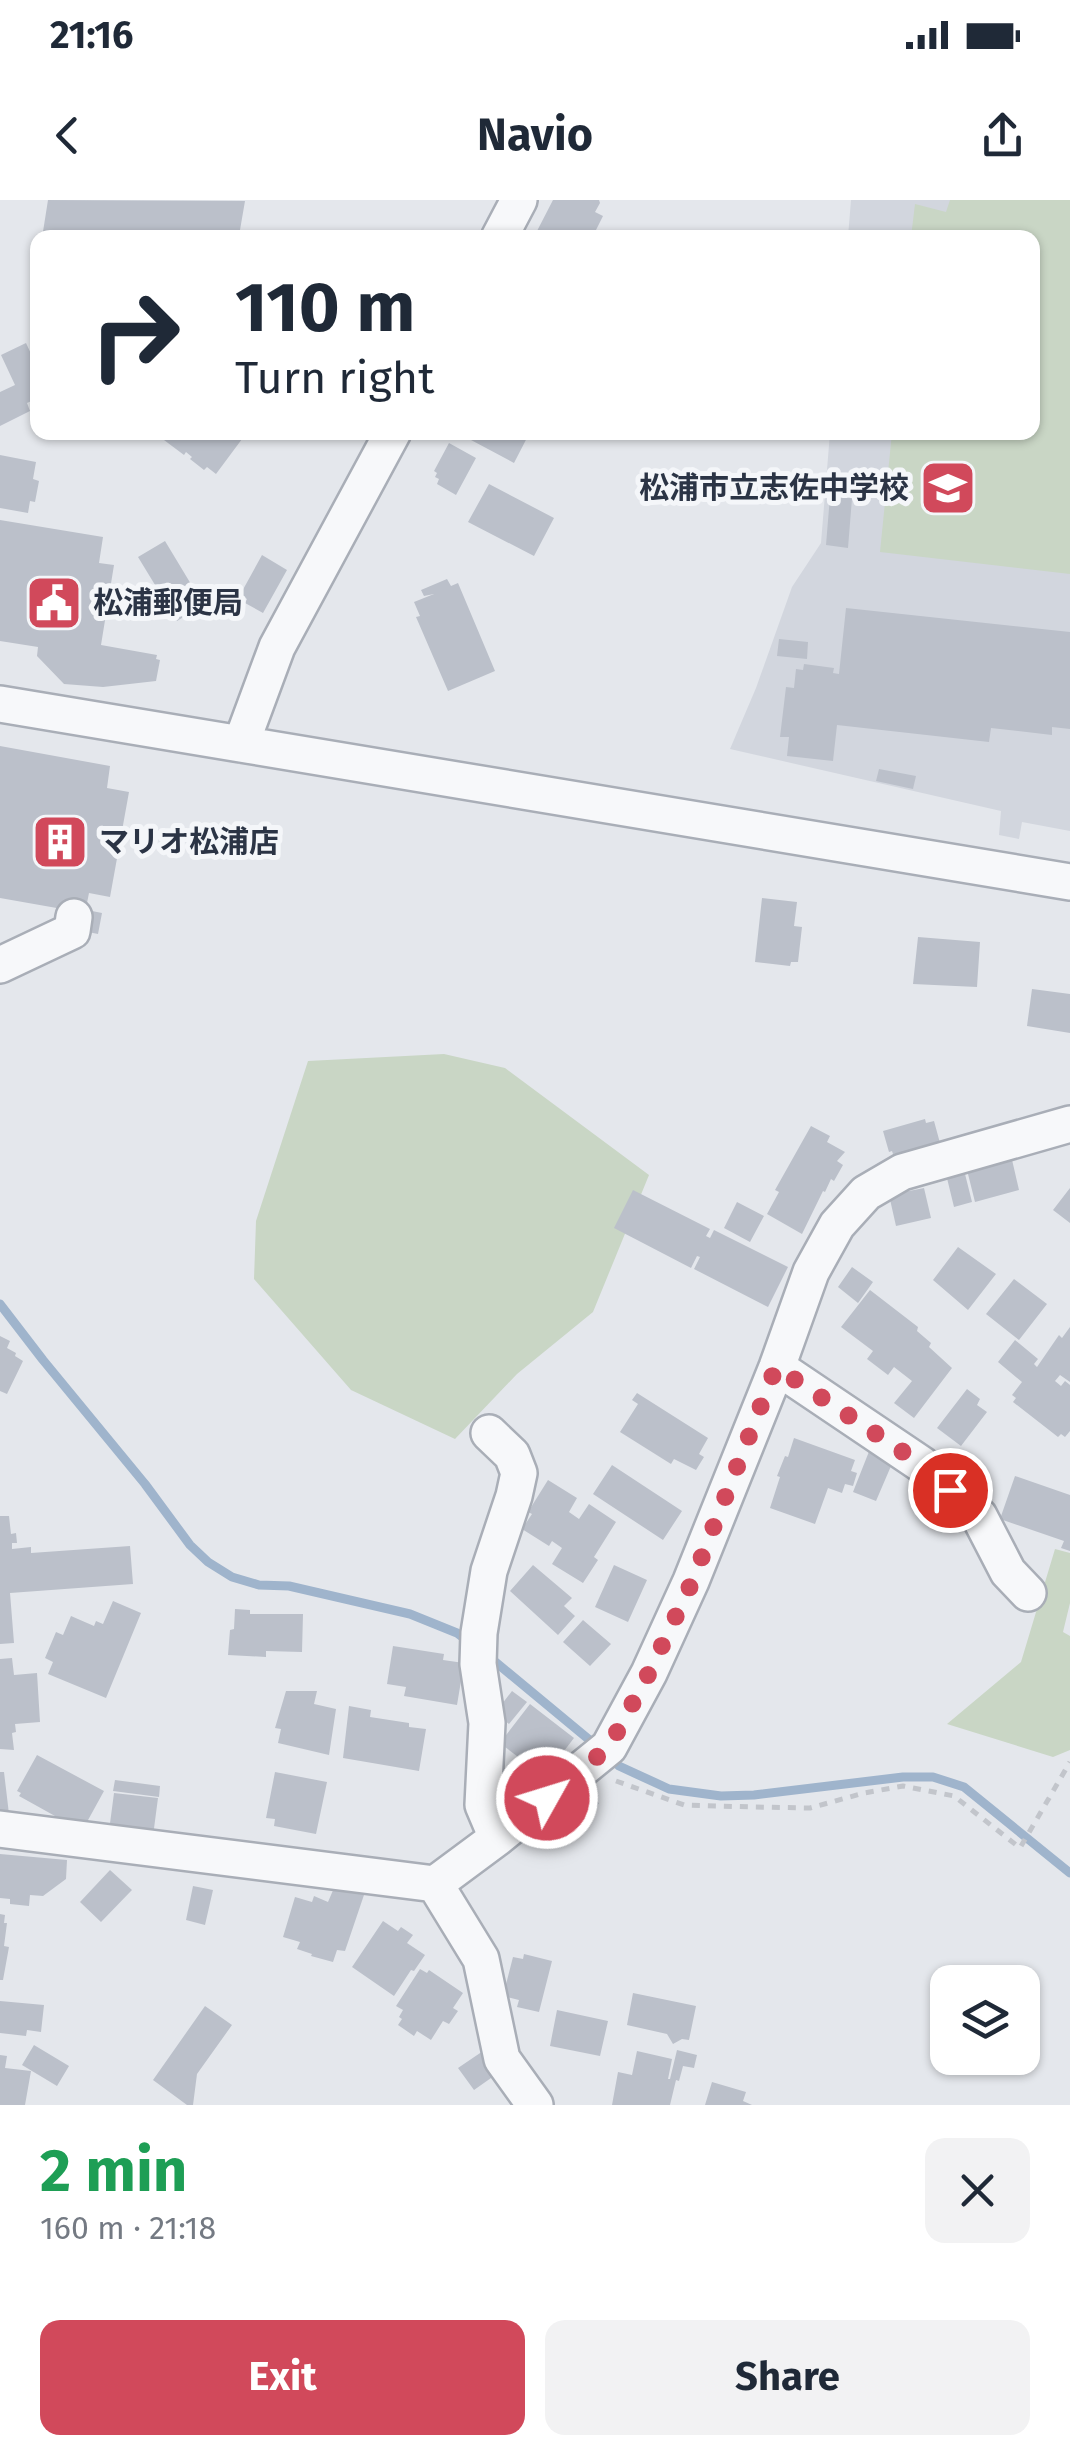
<!DOCTYPE html>
<meta charset="utf-8">
<style>
:root{--surface:#fff;--page:#f2f2f3;--text:#1f2937;--muted:#747a83;--accent:#d1495b}
body{margin:0;font-family:"Fira Sans","Noto Sans JP",sans-serif;background:var(--page);color:var(--text);height:100vh;display:flex;flex-direction:column;font-size:38px;white-space:nowrap}
*{box-sizing:border-box;margin:0}
p{font-size:32px;color:var(--muted)}
.icon{flex:none;width:55px;height:55px;fill:none;stroke:currentColor;stroke-width:2;stroke-linecap:round;stroke-linejoin:round}
.map{position:relative;height:1905px;overflow:hidden}
.panel{display:flex;flex-direction:column;background:var(--surface);flex:1}
.panel>*{flex:none}
.guide{position:absolute;left:30px;top:30px;width:1010px;height:210px;border-radius:20px;box-shadow:0 2px 8px #0004;background:#fff;color:var(--text);overflow:hidden}
.buttons{position:absolute;left:930px;top:1765px;display:grid;gap:20px}
.buttons a{display:grid;place-items:center;width:110px;height:110px;border-radius:20px;background:var(--surface);box-shadow:0 2px 8px #0004;font-size:50px}
.pin{position:absolute;display:grid;place-items:center;width:85px;height:85px;color:#fff;margin:-42px;border:5px solid #fff;border-radius:50%;box-shadow:0 2px 10px #0007}
.me{position:absolute;width:110px;margin:-55px;rotate:51deg;stroke-linejoin:round;filter:drop-shadow(0 0 8px #0008)}
.turn{display:flex;align-items:center;gap:35px;height:210px;padding:0 40px;font-size:45px}
.turn .icon{width:130px;height:130px;stroke-width:2.5}
.turn b{display:block;font-size:70px;line-height:85px}
.round{display:grid;place-items:center;flex:none;width:105px;height:105px;border-radius:20px;background:var(--page)}
.head{display:flex;align-items:center;justify-content:space-between;height:170px;padding:0 40px}
h1{font-size:60px;font-weight:700;line-height:75px;color:#1e9e55}
.primary-button{display:flex;gap:20px;margin-top:auto;padding:20px 40px}
.primary-button a{flex:1;height:115px;border-radius:20px;background:var(--accent);color:#fff;font-size:40px;font-weight:700;line-height:115px;text-align:center}
.primary-button a+a{background:var(--page);color:var(--text)}
.status{display:flex;justify-content:space-between;align-items:center;height:70px;padding:0 50px;background:var(--surface);direction:ltr}
.status svg{height:28px;fill:currentColor}
header{display:flex;justify-content:space-between;align-items:center;height:130px;padding:0 40px;background:var(--surface);font-size:45px;font-weight:700}
.map>svg:first-child{display:block}
</style>
<div class="status"><b>21:16</b><svg viewBox="0 0 49 12"><path d="M0 12V9h3v3zM5 12V6h3v6zM10 12V3h3v9zM15 12V0h3v12zM26 1h20v11H26zM47 4h2v5h-2z"/></svg></div>
<header><svg class="icon" aria-label="back" viewBox="0 0 24 24"><path d="M15 5l-7 7 7 7"/></svg>Navio<svg class="icon" aria-label="share" viewBox="0 0 24 24"><path d="M12 15V3M7 8l5-5 5 5M5 13v7h14v-7"/></svg></header>
<div class="map">
<svg width="1070" height="1905" viewBox="0 0 1070 1905">
<rect width="100%" height="100%" fill="#e4e7ec"/>
<!-- built -->
<path fill="#d2d6de" d="M 851,0 L 1070,0 L 1070,631 L 1022,622 L 1019,639 L 999,635 L 1001,611 L 730,549 L 756,488 L 792,387 L 821,343 L 830,233 L 1032,232 L 1032,38 L 848,37 Z"/>
<!-- green -->
<path fill="#c9d6c5" d="M 950,0 L 1070,0 L 1070,374 L 880,352 L 892,233 L 1032,232 L 1032,38 L 911,37 L 915,4 L 946,12 Z
M 444,854 L 505,868 L 649,975 L 593,1112 L 517,1174 L 455,1239 L 351,1190 L 254,1079 L 256,1021 L 308,861 Z
M 1055,1349 L 1070,1353 L 1070,1403 L 1063,1432 L 1070,1436 L 1070,1550 L 1053,1557 L 947,1524 L 1021,1462 Z"/>
<g fill="none" stroke-linecap="round" stroke-linejoin="round">
<!-- stream -->
<path stroke="#9fb4cc" stroke-width="9" d="M 0,1104 L 43,1160 L 145,1284 L 190,1345 L 208,1362 L 232,1377 L 259,1385 L 289,1386 L 410,1414 L 457,1433 L 470,1443
M 487,1455 L 598,1547
M 609,1557 L 619,1566 L 669,1589 L 721,1596 L 754,1595 L 903,1577 L 933,1577 L 964,1587 L 1070,1673"/>
</g>
<!-- building -->
<path fill="#bbc0ca" d="M 48,0 L 245,1 L 240,30 L 256,30 L 259,38 L 42,38 Z
M 553,0 L 599,0 L 600,3 L 595,12 L 603,16 L 592,38 L 550,38 L 537,31 Z
M 26,143 L 38,169 L 38,198 L 27,203 L 30,211 L 0,226 L 0,192 L 15,185 L 1,155 Z
M 164,232 L 241,232 L 245,235 L 216,274 L 207,267 L 204,270 L 190,259 L 192,257 L 186,252 L 184,255 L 160,237 Z
M 456,232 L 530,232 L 514,263 Z
M 449,243 L 476,258 L 456,295 L 437,284 L 439,279 L 435,277 L 437,273 L 434,271 Z
M 0,255 L 36,262 L 33,279 L 39,281 L 35,302 L 30,301 L 28,313 L 0,308 Z
M 489,284 L 554,318 L 534,356 L 468,322 Z
M 831,284 L 853,286 L 848,348 L 826,345 Z
M 0,320 L 103,337 L 99,363 L 114,365 L 101,445 L 157,455 L 156,459 L 160,460 L 156,481 L 103,487 L 64,484 L 37,456 L 38,447 L 0,441 Z
M 165,341 L 206,409 L 193,417 L 190,413 L 177,421 L 138,357 Z
M 262,355 L 287,370 L 263,413 L 245,403 L 247,399 L 240,395 Z
M 447,379 L 451,386 L 458,383 L 495,471 L 448,491 L 416,417 L 420,416 L 414,402 L 434,394 L 424,396 L 421,390 Z
M 846,408 L 1070,432 L 1070,529 L 1052,527 L 1052,535 L 991,528 L 989,542 L 837,525 L 833,561 L 787,556 L 789,537 L 780,537 L 786,487 L 794,488 L 796,469 L 803,470 L 804,464 L 834,468 L 833,473 L 839,474 Z
M 779,439 L 808,442 L 807,459 L 777,456 Z
M 0,546 L 110,566 L 107,588 L 129,592 L 110,697 L 89,693 L 85,713 L 0,698 Z
M 879,569 L 916,576 L 913,589 L 876,581 Z
M 762,698 L 797,702 L 794,726 L 802,727 L 798,762 L 791,762 L 790,766 L 755,762 Z
M 87,710 L 102,713 L 98,734 L 83,731 Z
M 918,737 L 980,742 L 977,787 L 913,784 Z
M 1032,789 L 1070,794 L 1070,833 L 1027,826 Z
M 925,919 L 926,923 L 934,921 L 940,943 L 893,954 L 892,951 L 889,952 L 883,931 Z
M 811,926 L 830,936 L 827,942 L 845,952 L 837,961 L 843,965 L 834,981 L 831,979 L 825,992 L 823,991 L 802,1034 L 767,1014 L 779,992 L 775,990 Z
M 1010,951 L 1019,990 L 975,1002 L 965,962 Z
M 963,966 L 972,1002 L 954,1007 L 945,970 Z
M 924,988 L 931,1018 L 896,1026 L 889,995 Z
M 1070,988 L 1070,1023 L 1053,1010 Z
M 633,990 L 710,1029 L 706,1036 L 710,1038 L 714,1030 L 788,1067 L 768,1107 L 694,1069 L 700,1057 L 697,1056 L 691,1068 L 614,1028 Z
M 737,1002 L 764,1016 L 750,1042 L 724,1028 Z
M 958,1047 L 996,1074 L 968,1110 L 933,1080 Z
M 852,1067 L 873,1082 L 858,1103 L 838,1087 Z
M 1014,1079 L 1047,1104 L 1019,1140 L 986,1114 Z
M 870,1090 L 918,1127 L 917,1131 L 931,1143 L 929,1147 L 952,1168 L 914,1218 L 894,1203 L 912,1181 L 894,1167 L 888,1175 L 867,1159 L 873,1151 L 841,1127 Z
M 1070,1127 L 1070,1182 L 1060,1175 L 1055,1181 L 1061,1186 L 1065,1181 L 1070,1185 L 1070,1231 L 1065,1237 L 1061,1234 L 1058,1237 L 1013,1202 L 1016,1198 L 1012,1195 L 1022,1182 L 998,1162 L 1015,1140 L 1038,1159 L 1034,1164 L 1037,1167 L 1059,1135 L 1062,1138 Z
M 0,1136 L 10,1141 L 7,1148 L 16,1153 L 15,1156 L 23,1161 L 7,1194 L 0,1191 Z
M 967,1189 L 980,1199 L 977,1205 L 987,1212 L 961,1246 L 937,1228 Z
M 637,1193 L 708,1238 L 699,1254 L 704,1257 L 696,1270 L 674,1259 L 671,1264 L 620,1232 L 638,1204 L 632,1200 Z
M 794,1238 L 855,1260 L 851,1271 L 857,1273 L 853,1286 L 845,1284 L 842,1293 L 828,1288 L 815,1324 L 770,1308 L 780,1277 L 777,1276 L 785,1256 L 788,1257 Z
M 870,1249 L 894,1259 L 876,1301 L 853,1292 Z
M 612,1265 L 682,1311 L 663,1340 L 593,1294 Z
M 1015,1276 L 1070,1295 L 1070,1351 L 1061,1348 L 1064,1341 L 1000,1319 Z
M 548,1280 L 577,1298 L 569,1312 L 579,1319 L 589,1304 L 616,1322 L 594,1357 L 598,1360 L 583,1383 L 552,1364 L 562,1348 L 552,1341 L 549,1346 L 522,1329 L 532,1314 L 528,1312 Z
M 0,1316 L 9,1316 L 11,1334 L 16,1333 L 17,1343 L 12,1343 L 12,1349 L 31,1347 L 31,1353 L 130,1346 L 133,1384 L 10,1393 L 14,1443 L 0,1444 Z
M 533,1365 L 572,1398 L 564,1406 L 575,1416 L 558,1435 L 510,1391 Z
M 614,1365 L 647,1380 L 628,1422 L 595,1407 Z
M 113,1401 L 141,1413 L 106,1498 L 48,1474 L 53,1462 L 45,1458 L 56,1432 L 63,1435 L 71,1416 L 94,1426 L 96,1421 L 103,1424 Z
M 235,1409 L 250,1410 L 250,1414 L 303,1414 L 302,1452 L 266,1451 L 266,1457 L 228,1455 L 230,1430 L 234,1429 Z
M 583,1420 L 611,1444 L 590,1466 L 563,1442 Z
M 393,1446 L 444,1454 L 443,1460 L 464,1463 L 457,1505 L 404,1496 L 406,1487 L 387,1484 Z
M 12,1458 L 14,1475 L 37,1473 L 40,1522 L 15,1524 L 16,1532 L 12,1533 L 14,1550 L 0,1549 L 0,1459 Z
M 286,1491 L 317,1491 L 314,1504 L 336,1509 L 329,1555 L 278,1543 L 281,1529 L 275,1528 Z
M 512,1491 L 527,1502 L 509,1524 L 495,1513 Z
M 530,1504 L 574,1538 L 544,1577 L 500,1543 Z
M 349,1506 L 371,1510 L 370,1517 L 409,1523 L 409,1527 L 426,1529 L 419,1571 L 343,1558 Z
M 37,1555 L 104,1591 L 82,1631 L 19,1596 L 21,1593 L 17,1591 Z
M 0,1572 L 4,1572 L 9,1614 L 0,1618 Z
M 275,1572 L 327,1582 L 316,1634 L 274,1626 L 275,1619 L 266,1618 Z
M 115,1580 L 160,1586 L 159,1597 L 113,1591 Z
M 581,1589 L 599,1603 L 571,1637 L 551,1620 L 568,1600 L 571,1602 Z
M 114,1593 L 158,1598 L 153,1636 L 109,1631 Z
M 0,1654 L 67,1660 L 66,1679 L 43,1696 L 30,1695 L 29,1706 L 10,1704 L 10,1699 L 0,1698 Z
M 110,1670 L 132,1690 L 101,1722 L 80,1702 Z
M 193,1686 L 213,1690 L 205,1725 L 186,1720 Z
M 334,1688 L 346,1692 L 348,1689 L 365,1692 L 345,1751 L 337,1750 L 333,1762 L 311,1756 L 312,1754 L 297,1749 L 300,1742 L 283,1737 L 295,1697 L 312,1702 L 314,1696 L 328,1702 Z
M 0,1714 L 5,1715 L 4,1723 L 7,1723 L 4,1746 L 9,1747 L 3,1780 L 0,1780 Z
M 383,1721 L 398,1731 L 401,1727 L 413,1735 L 407,1743 L 425,1755 L 414,1771 L 411,1770 L 394,1796 L 352,1767 Z
M 524,1754 L 552,1761 L 539,1812 L 517,1807 L 519,1800 L 503,1796 L 513,1757 L 523,1759 Z
M 420,1769 L 427,1773 L 429,1770 L 463,1793 L 453,1808 L 458,1811 L 449,1824 L 443,1821 L 431,1840 L 417,1831 L 414,1836 L 398,1825 L 402,1819 L 399,1817 L 403,1810 L 396,1806 Z
M 633,1793 L 696,1806 L 689,1840 L 682,1839 L 673,1844 L 667,1834 L 627,1825 Z
M 0,1801 L 44,1805 L 41,1832 L 27,1830 L 26,1836 L 0,1833 Z
M 205,1806 L 232,1825 L 197,1874 L 193,1905 L 187,1905 L 153,1880 Z
M 557,1810 L 608,1821 L 600,1856 L 550,1846 Z
M 34,1845 L 69,1866 L 57,1886 L 22,1865 Z
M 486,1849 L 501,1871 L 474,1890 L 458,1868 Z
M 677,1850 L 697,1855 L 694,1868 L 683,1866 L 679,1881 L 676,1880 L 670,1905 L 612,1905 L 618,1872 L 632,1875 L 637,1851 L 672,1859 L 668,1879 L 670,1879 Z
M 0,1855 L 7,1856 L 5,1868 L 31,1871 L 25,1905 L 0,1905 Z
M 712,1882 L 746,1892 L 743,1901 L 752,1905 L 705,1905 Z"/>
<g fill="none" stroke-linecap="round" stroke-linejoin="round">
<!-- minor casing -->
<g stroke="#a9aeb7" stroke-width="40">
<path id="minor" d="M 499,38 L 519,0
M 0,504 L 1070,682
M 241,544 L 277,447 L 393,232
M 0,765 L 72,731 L 74,717
M 777,1167 L 921,1264 L 979,1316 L 1008,1372 L 1028,1393
M 489,1233 L 512,1255 L 519,1273 L 514,1296 L 489,1371 L 479,1433 L 478,1464 L 487,1523 L 483,1605 L 497,1638
M 0,1629 L 435,1684 L 481,1759 L 502,1859 L 535,1905
M 435,1684 L 497,1638 L 609,1547 L 649,1473 L 691,1381 L 777,1167 L 811,1072 L 837,1025 L 866,993 L 902,972 L 1070,924"/>
</g>
<!-- path -->
<path stroke="#c2c5cb" stroke-width="5" stroke-dasharray="8 8" stroke-linecap="butt" d="M 616,1581 L 684,1605 L 753,1607 L 810,1608 L 864,1593 L 903,1586 L 954,1596 L 1020,1648 L 1070,1562"/>
<!-- minor -->
<use href="#minor" stroke="#f7f8fa" stroke-width="35"/>
</g>
<g fill="none" stroke-linecap="round" stroke-linejoin="round">
<!-- route -->
<path stroke="#d1495b" stroke-width="18" stroke-dasharray="0 32.4" d="M 547,1598 L 609,1547 L 649,1473 L 692,1382 L 776,1167 L 921,1264 L 950,1290"/>
</g>
<!-- icons -->
<defs>
<g id="school-square" transform="scale(2.875)"><rect x="-9" y="-9" width="18" height="18" rx="4" fill="#d1495b" stroke="#f4f6f9"/><path d="M0-5L7-2L0 1L-7-2ZM-4 1L0 2.5L4 1V4Q0 6-4 4Z" fill="#fff"/></g>
<g id="civic-square" transform="scale(2.875)"><rect x="-9" y="-9" width="18" height="18" rx="4" fill="#d1495b" stroke="#f4f6f9"/><path d="M-.6-6.5H3V-4.5H.6V-3L4-1V1h2V6H-6V1h2V-1L-.6-3ZM-1.2 2.5V6h2.4V2.5Z" fill="#fff"/></g>
<g id="building-square" transform="scale(2.875)"><rect x="-9" y="-9" width="18" height="18" rx="4" fill="#d1495b" stroke="#f4f6f9"/><path d="M-4-6H4V6H1V3H-1V6H-4ZM-2.5-4.3h1.7v1.8h-1.7ZM.8-4.3h1.7v1.8H.8ZM-2.5-1h1.7V.8h-1.7ZM.8-1h1.7V.8H.8Z" fill="#fff"/></g>
</defs>
<g fill-rule="evenodd">
<use href="#school-square" x="948" y="288"/>
<use href="#civic-square" x="54" y="403"/>
<use href="#building-square" x="60" y="642"/>
</g>
<g text-anchor="middle" stroke-width="10" stroke-linejoin="round" paint-order="stroke">
<!-- poi labels -->
<g font-size="30" font-weight="bold" fill="#2b3445" stroke="#f4f6f9" text-anchor="start">
<text x="909" y="298" text-anchor="end">松浦市立志佐中学校</text>
<text x="93" y="413">松浦郵便局</text>
<text x="99" y="652">マリオ松浦店</text>
</g>
</g>
</svg>
<div class="buttons">
<a><svg class="icon" aria-label="layers" viewBox="0 0 24 24"><path d="M12 4l9 5-9 5-9-5zM3 14l9 5 9-5"/></svg></a>
</div>
<div class="pin" style="left:950px;top:1290px;background:#d93025"><svg class="icon" aria-label="arrive" viewBox="0 0 24 24"><path d="M6 21V4h12l-3 4 3 4H6"/></svg></div>
<svg class="me" style="left:547px;top:1598px" viewBox="-20 -20 40 40"><circle r="17" fill="#d1495b" stroke="#fff" stroke-width="3"/><path d="M0-11L8 9 0 5-8 9z" fill="#fff"/></svg>
<div class="guide">
<div class="turn"><svg class="icon" aria-label="right" viewBox="0 0 24 24"><path d="M7 20v-9h11M14 6l5 5-5 5"/></svg><div><b>110 m</b>Turn right</div></div>
</div>
</div>
<section class="panel">
<div class="head"><div><h1>2 min</h1><p>160 m · 21:18</p></div><a class="round"><svg class="icon" aria-label="close" viewBox="0 0 24 24"><path d="M6 6l12 12M18 6L6 18"/></svg></a></div>
<div class="primary-button"><a>Exit</a><a>Share</a></div>
</section>
